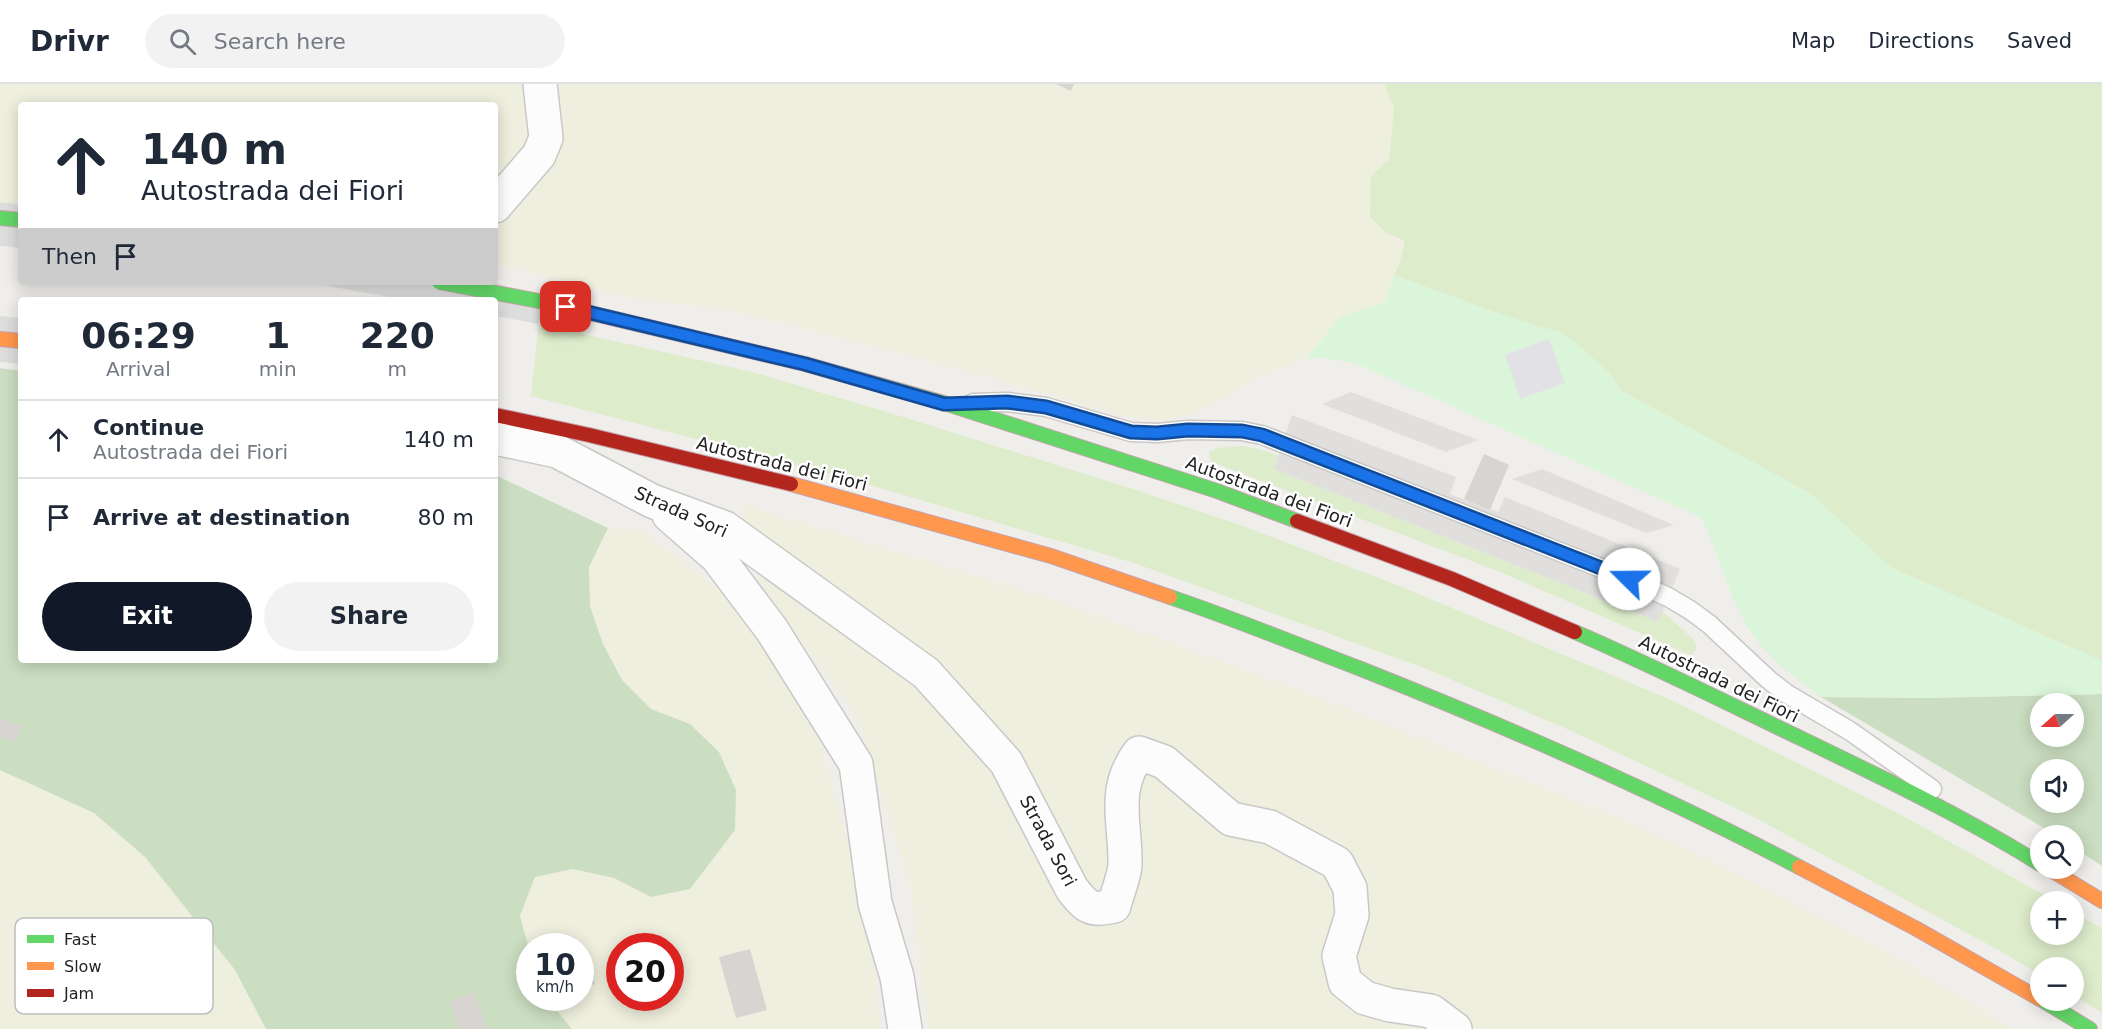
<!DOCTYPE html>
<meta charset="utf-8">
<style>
:root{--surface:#fff;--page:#f2f2f3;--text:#1f2937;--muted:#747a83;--line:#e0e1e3;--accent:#111827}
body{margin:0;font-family:"DejaVu Sans",sans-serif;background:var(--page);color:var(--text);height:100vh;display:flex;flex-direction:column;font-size:22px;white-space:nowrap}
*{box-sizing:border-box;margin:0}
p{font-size:20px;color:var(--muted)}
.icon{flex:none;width:33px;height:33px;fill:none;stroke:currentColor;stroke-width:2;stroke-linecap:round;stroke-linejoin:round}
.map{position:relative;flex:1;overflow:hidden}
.drawer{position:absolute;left:18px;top:213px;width:480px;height:366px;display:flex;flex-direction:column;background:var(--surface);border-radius:6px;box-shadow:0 3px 15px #0003}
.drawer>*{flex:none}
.banner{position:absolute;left:18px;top:18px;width:480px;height:183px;border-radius:6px;box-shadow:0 3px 15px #0003;background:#fff;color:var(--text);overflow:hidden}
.needle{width:39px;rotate:249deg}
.fabs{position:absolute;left:2030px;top:609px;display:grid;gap:12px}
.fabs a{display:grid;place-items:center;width:54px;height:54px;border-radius:50%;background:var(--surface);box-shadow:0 3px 15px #0003;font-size:30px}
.speed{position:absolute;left:516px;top:849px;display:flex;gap:12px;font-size:30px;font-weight:700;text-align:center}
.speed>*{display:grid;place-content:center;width:78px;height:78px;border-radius:50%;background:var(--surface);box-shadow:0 3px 15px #0003;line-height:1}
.speed small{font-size:15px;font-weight:400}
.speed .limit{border:9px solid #d22;background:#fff;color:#111}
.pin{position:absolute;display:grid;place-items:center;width:51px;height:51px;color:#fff;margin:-26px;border-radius:12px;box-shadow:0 3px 9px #0006}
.me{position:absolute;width:66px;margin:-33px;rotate:292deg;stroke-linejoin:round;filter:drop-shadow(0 0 4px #0008)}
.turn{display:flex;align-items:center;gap:21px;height:126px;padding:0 24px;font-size:27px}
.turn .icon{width:78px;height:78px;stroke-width:2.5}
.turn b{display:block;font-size:42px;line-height:51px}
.then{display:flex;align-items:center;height:57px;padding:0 24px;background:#0003;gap:12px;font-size:22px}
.eta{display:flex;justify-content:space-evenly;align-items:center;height:102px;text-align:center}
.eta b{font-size:36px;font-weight:600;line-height:42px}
.cta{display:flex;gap:12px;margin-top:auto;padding:12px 24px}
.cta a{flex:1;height:69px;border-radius:36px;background:var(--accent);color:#fff;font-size:24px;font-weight:600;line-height:69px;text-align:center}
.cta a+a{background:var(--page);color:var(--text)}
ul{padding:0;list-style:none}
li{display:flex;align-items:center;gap:18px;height:78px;padding:0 24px;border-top:2px solid var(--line)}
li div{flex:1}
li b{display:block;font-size:22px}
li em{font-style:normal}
header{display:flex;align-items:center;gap:36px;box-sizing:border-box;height:84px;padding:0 30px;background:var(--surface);border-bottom:2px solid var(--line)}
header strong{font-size:28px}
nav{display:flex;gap:33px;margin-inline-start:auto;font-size:21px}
.search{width:420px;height:54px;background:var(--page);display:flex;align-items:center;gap:15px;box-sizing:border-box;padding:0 21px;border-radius:33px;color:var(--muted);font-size:22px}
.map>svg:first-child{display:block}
</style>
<header>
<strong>Drivr</strong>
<div class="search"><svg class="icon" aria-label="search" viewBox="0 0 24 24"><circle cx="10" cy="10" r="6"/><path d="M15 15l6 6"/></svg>Search here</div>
<nav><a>Map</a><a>Directions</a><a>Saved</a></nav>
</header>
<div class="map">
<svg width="2102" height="945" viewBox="0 0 2102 945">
<rect width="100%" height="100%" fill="#f0eeeb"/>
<!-- farmland -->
<path fill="#efefdf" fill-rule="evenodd" d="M 0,0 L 1384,0 L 1394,24 L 1389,76 L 1371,92 L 1385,148 L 1405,157 L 1399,181 L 1385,218 L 1340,233 L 1306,275 L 1262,291 L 1211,322 L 1192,330 L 1174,335 L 1153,336 L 1123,332 L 958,285 L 783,239 L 723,226 L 631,214 L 495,179 L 495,21 L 21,21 L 21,121 L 0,120 Z
M 742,420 L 1058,517 L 1325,616 L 1626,737 L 1714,777 L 1890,870 L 2013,945 L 928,945 L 910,801 L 858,634 L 759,497 Z
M 608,444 L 641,446 L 746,525 L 814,635 L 846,751 L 873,873 L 881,945 L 572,945 L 547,914 L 580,914 L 580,862 L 530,862 L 529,865 L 520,832 L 535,793 L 573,785 L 614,794 L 651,813 L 690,640 L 651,625 L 622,596 L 603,560 L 590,522 L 589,483 ZM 620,862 L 670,862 L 670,914 L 620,914 Z
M 0,686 L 94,729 L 145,773 L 235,886 L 266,945 L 0,945 Z"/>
<!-- grass -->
<path fill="#ddeccb" d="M 1384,0 L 2102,0 L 2102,577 L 1890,483 L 1811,410 L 1620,306 L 1610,290 L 1585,267 L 1562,249 L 1508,233 L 1394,191 L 1399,181 L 1405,157 L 1385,148 L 1370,133 L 1371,92 L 1389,76 L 1394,24 Z
M 539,240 L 752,288 L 900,332 L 1136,406 L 1243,442 L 1402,503 L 1671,616 L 1907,734 L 2055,817 L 2040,818 L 2040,850 L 2073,850 L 2073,828 L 2102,844 L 2102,929 L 2073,911 L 2073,884 L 2040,884 L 2040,891 L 2002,868 L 1752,732 L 1576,649 L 1424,584 L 1134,479 L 846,394 L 531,312 Z
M 1242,362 L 1255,364 L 1278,371 L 1274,385 L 1658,538 L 1662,527 L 1693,555 L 1697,565 L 1691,571 L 1500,488 L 1212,378 L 1209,372 L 1210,367 L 1217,364 Z"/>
<!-- forest -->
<path fill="#cbdec1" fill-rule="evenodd" d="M 0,284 L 21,287 L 21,576 L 495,576 L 495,391 L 608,444 L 589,483 L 590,522 L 603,560 L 622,596 L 651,625 L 690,640 L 719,668 L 736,706 L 735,746 L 690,805 L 651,813 L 614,794 L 573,785 L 535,793 L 520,832 L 529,865 L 530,914 L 547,914 L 572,945 L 266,945 L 235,886 L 145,773 L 94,729 L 0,686 Z
M 2102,610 L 2102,782 L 2073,763 L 2073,752 L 2056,751 L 1821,613 L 1926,614 ZM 2040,620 L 2073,620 L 2073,652 L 2040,652 ZM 2040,686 L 2073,686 L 2073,718 L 2040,718 Z"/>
<!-- park -->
<path fill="#daf5da" d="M 1394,191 L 1508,233 L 1562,249 L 1585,267 L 1610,290 L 1620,306 L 1811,410 L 1890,483 L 2102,577 L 2102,610 L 1926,614 L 1821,613 L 1784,585 L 1761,562 L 1746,541 L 1734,517 L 1708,448 L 1703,437 L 1696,431 L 1357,280 L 1326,274 L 1306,275 L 1340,233 L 1385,218 Z"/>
<!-- parking -->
<path fill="#e0dfde" d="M 1351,308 L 1478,356 L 1446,368 L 1322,320 Z
M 1292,331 L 1456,393 L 1450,410 L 1498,428 L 1505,413 L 1680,485 L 1658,538 L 1274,385 Z
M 1542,385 L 1674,441 L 1647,449 L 1512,395 Z"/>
<!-- plaza -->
<path fill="#e2e1e5" d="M 1549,255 L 1565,299 L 1520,315 L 1505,271 Z"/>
<!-- pier -->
<path fill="#dedddd" d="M 0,118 L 21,121 L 21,164 L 0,162 Z
M 307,198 L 495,198 L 544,218 L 539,240 L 495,232 L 495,216 L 405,216 Z
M 0,232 L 21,234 L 21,280 L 0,278 Z"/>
<!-- building -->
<path fill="#d7d4d2" d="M 1056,0 L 1074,0 L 1071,7 Z
M 1484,370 L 1509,381 L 1490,426 L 1464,415 Z
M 0,634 L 22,642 L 16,658 L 0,652 Z
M 750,865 L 767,926 L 736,934 L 719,873 Z
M 584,869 L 595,900 L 580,905 L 580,870 Z
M 475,909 L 487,945 L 459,945 L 450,917 Z"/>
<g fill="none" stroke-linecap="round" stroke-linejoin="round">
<!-- lane casing -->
<g stroke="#c9c8c7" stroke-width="21">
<path id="lane" d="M 973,319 L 1007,318 L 1046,323 L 1131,348 L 1157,349 L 1188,346 L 1242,347 L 1262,351 L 1629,495 L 1668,513 L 1690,526 L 1709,540 L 1769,596 L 1787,610 L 1850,647 L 1932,705"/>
</g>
<!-- street casing -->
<g stroke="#c9c8c7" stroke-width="36">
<path id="street" d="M 495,122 L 539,71 L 546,54 L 540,0
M 495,354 L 557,367 L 652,417 L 725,444 L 926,589 L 1006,678 L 1072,805 C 1087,824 1090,827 1114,822 C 1117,809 1124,794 1125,781 C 1126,739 1111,707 1139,669 L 1164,678 L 1231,735 L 1270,743 L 1337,779 L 1350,804 L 1352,831 L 1339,872 L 1345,898 L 1365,914 L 1390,921 L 1431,927 L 1455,945
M 669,431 L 717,473 L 772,546 L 856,680 L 875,819 L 897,893 L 905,945"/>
</g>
<!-- fast casing -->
<g stroke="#c5a2ac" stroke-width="16">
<path id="fast" d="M 0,134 L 21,136
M 544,218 L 805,280 L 944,319 L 1217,407 L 1297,437
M 1170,513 C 1235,535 1298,561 1361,585 C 1510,644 1657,708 1799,783
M 1575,548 C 1649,580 1721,616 1794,651 C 1877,691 1961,731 2040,780
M 2042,916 L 2090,945"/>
</g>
<!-- slow casing -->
<g stroke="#c5a2ac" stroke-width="16">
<path id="slow" d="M 0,255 L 21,257
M 791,400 L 1051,472 L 1170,513
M 1799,783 L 1915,844 L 2040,915
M 2048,784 L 2102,817"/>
</g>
<!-- jam casing -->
<g stroke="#c5a2ac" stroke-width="16">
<path id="jam" d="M 495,331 L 589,351 L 791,400
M 1297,437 L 1452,495 L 1575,548"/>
</g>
<!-- lane -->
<use href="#lane" stroke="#fdfcfc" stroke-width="18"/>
<!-- street -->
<use href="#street" stroke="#fdfcfc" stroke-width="33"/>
<!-- fast -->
<use href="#fast" stroke="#63d668" stroke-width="14"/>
<!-- slow -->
<use href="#slow" stroke="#ff974d" stroke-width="14"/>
<!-- jam -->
<use href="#jam" stroke="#b3261e" stroke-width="14"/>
<!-- fast-bridge casing -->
<g stroke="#c5a2ac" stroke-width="16" stroke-linecap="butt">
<path id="fast-bridge" d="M 439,198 L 544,218"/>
</g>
<!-- fast-bridge -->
<use href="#fast-bridge" stroke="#63d668" stroke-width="14"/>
</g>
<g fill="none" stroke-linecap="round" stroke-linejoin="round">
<!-- route casing -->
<g stroke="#114b97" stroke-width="15">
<path id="route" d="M 566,223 L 805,280 L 944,320 L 1007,318 L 1046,323 L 1131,348 L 1157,349 L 1188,346 L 1242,347 L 1262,351 L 1629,495"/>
</g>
<!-- route -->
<use href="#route" stroke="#1a73e8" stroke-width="10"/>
</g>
<g text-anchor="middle" stroke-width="5" stroke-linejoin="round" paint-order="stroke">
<!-- street labels -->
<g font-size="18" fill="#222" stroke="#fff">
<text transform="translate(782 380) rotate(14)" y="6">Autostrada dei Fiori</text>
<text transform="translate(1269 408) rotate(20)" y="6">Autostrada dei Fiori</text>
<text transform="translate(681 428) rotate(24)" y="6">Strada Sori</text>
<text transform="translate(1719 595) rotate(26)" y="6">Autostrada dei Fiori</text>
<text transform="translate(1048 757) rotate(62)" y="6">Strada Sori</text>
</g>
</g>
<!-- legend -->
<rect x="15" y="834" width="198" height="96" rx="9" fill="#fff" stroke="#bdbdbd" stroke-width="1.5"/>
<rect x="27" y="851" width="27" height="8" fill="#63d668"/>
<rect x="27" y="878" width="27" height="8" fill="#ff974d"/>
<rect x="27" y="905" width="27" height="8" fill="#b3261e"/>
<g font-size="16" fill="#222">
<text x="64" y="861">Fast</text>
<text x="64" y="888">Slow</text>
<text x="64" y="915">Jam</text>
</g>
</svg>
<div class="fabs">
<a><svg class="needle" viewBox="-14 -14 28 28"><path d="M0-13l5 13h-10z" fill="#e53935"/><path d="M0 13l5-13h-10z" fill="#747a83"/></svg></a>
<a><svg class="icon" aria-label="sound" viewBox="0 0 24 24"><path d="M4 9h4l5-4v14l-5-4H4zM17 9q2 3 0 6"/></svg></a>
<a><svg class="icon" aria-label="search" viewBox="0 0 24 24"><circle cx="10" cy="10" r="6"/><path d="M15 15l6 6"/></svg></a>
<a>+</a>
<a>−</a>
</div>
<div class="speed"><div>10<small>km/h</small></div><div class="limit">20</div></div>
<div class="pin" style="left:566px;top:223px;background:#d93025"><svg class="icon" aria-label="arrive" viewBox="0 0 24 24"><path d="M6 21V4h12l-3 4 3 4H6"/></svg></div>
<svg class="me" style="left:1629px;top:495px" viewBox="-20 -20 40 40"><circle r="19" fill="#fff"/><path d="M0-13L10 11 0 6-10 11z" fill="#1a73e8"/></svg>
<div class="banner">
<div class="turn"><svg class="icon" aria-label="ahead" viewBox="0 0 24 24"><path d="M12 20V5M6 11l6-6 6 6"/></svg><div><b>140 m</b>Autostrada dei Fiori</div></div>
<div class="then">Then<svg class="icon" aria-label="arrive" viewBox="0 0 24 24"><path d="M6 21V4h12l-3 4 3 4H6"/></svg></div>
</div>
<section class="drawer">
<div class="eta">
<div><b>06:29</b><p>Arrival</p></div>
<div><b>1</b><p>min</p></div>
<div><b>220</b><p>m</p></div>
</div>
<ul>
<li><svg class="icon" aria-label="ahead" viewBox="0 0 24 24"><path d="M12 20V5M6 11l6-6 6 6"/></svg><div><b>Continue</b><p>Autostrada dei Fiori</p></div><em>140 m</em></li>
<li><svg class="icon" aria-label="arrive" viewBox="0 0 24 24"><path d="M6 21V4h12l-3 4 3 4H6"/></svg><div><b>Arrive at destination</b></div><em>80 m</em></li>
</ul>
<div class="cta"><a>Exit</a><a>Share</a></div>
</section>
</div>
